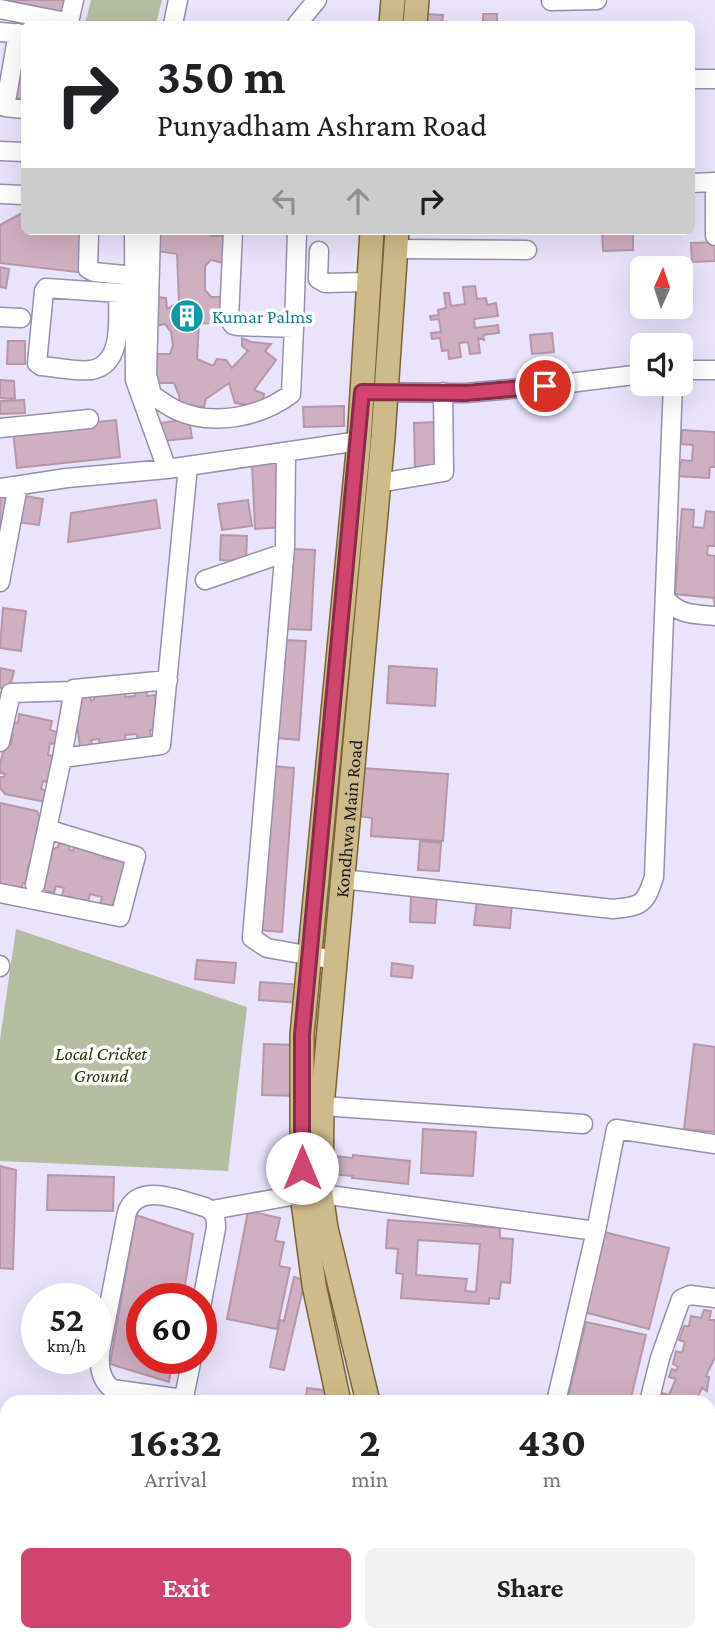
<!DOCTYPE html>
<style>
:root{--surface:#fff;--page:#f2f2f2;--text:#202124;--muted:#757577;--accent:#d24470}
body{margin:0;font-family:"Crimson Pro",serif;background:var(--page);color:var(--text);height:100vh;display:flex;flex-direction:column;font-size:26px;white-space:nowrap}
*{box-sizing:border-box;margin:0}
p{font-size:23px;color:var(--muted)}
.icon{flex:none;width:38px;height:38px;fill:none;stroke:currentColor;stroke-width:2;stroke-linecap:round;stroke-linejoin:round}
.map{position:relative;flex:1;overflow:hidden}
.drawer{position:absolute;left:0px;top:1395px;width:716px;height:247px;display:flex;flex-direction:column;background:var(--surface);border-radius:21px 21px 0 0;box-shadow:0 7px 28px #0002}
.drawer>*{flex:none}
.top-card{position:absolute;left:21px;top:21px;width:674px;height:214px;border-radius:10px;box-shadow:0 7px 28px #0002;background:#fff;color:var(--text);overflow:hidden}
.needle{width:46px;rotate:3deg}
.fabs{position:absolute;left:630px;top:256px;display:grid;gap:14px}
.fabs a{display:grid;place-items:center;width:63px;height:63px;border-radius:10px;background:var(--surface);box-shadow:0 7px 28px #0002;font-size:35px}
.speed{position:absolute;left:21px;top:1283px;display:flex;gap:14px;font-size:35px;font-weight:700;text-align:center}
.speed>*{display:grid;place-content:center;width:91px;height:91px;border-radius:50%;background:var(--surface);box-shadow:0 7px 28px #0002;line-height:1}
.speed small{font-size:18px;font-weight:400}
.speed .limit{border:10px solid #d22;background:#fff;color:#111}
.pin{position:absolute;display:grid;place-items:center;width:60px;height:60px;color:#fff;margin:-30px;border:4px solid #fff;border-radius:50%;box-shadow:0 2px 7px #0007}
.me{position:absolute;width:77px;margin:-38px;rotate:0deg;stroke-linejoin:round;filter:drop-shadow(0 0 5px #0008)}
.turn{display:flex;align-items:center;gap:24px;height:147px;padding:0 21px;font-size:32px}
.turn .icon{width:91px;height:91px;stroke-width:2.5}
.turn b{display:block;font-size:49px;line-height:60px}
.lanes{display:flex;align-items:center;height:66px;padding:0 21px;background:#0003;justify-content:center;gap:35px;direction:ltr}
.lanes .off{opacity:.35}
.eta{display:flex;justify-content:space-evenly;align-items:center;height:119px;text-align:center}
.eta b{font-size:42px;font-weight:700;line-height:49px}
.primary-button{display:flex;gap:14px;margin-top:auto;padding:14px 21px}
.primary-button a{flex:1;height:80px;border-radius:10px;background:var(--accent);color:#fff;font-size:28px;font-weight:700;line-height:80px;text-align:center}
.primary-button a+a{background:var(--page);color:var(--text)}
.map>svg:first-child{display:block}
</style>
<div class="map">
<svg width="715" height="1641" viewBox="0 0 715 1641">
<rect width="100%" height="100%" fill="#e9e3fb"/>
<!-- green -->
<path fill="#b4bd9f" d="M 91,0 L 162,0 L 156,24 L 85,24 Z
M 16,929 L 247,1007 L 228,1171 L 0,1161 L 0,1040 Z"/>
<!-- building -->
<path fill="#cfb0c0" stroke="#b697a8" stroke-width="2" fill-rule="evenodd" d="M 1,0 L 69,0 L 66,15 Z
M 426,14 L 443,15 L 442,24 L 425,24 Z
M 483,14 L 497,14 L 497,24 L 483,24 Z
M 24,37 L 24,107 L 9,104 Z
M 24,212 L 24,231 L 86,231 L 85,273 L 0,263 L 0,225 Z
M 157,231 L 207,231 L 211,236 L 225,236 L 223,263 L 211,260 L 205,266 L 205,290 L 211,297 L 222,297 L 220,324 L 199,323 L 197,359 L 213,366 L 217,359 L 226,360 L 232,368 L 248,351 L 242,346 L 242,338 L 251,342 L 271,344 L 265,351 L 276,360 L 254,390 L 264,394 L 262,407 L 235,403 L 229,383 L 206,399 L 204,407 L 180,404 L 179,395 L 174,383 L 154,383 L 153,354 L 170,354 L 173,345 L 171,332 L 165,324 L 153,327 L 155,297 L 166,298 L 167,309 L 179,302 L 177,254 L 157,251 Z
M 602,231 L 633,231 L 633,250 L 603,251 Z
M 715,242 L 715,261 L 692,262 L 691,243 Z
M 0,267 L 9,269 L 6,288 L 0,287 Z
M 475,286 L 477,299 L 486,298 L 487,305 L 496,303 L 498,316 L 474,319 L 475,328 L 498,325 L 499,333 L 483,335 L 484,340 L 478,338 L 480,353 L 470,354 L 468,342 L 459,343 L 461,357 L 449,359 L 448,350 L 442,351 L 440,338 L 432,339 L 431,333 L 441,332 L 439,319 L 431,320 L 430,316 L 439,315 L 438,310 L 446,308 L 444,293 L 449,293 L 451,306 L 465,304 L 463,287 Z
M 552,333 L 554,352 L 532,354 L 530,335 Z
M 8,341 L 25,341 L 25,364 L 7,364 Z
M 0,380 L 14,381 L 15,399 L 0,398 Z
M 24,400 L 25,413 L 0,414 L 0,401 Z
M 344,406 L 344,426 L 304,427 L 303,407 Z
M 189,419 L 192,438 L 162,441 L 160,423 Z
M 116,420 L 120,457 L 17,468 L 13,431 Z
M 438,422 L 439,469 L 415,470 L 414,423 Z
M 682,430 L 715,432 L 715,467 L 710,467 L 709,478 L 676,476 L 682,460 L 692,461 L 693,445 L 681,444 Z
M 280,462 L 284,527 L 255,529 L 252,464 Z
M 19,495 L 43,499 L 39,525 L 16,522 Z
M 0,497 L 11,497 L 10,530 L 0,530 Z
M 156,500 L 160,528 L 68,542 L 71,513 Z
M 248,500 L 252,526 L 222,530 L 218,504 Z
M 682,509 L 694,510 L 693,527 L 704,528 L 706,511 L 715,512 L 715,546 L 708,546 L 707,555 L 715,556 L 715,608 L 714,598 L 675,594 Z
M 221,535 L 247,536 L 246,561 L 220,560 Z
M 291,549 L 315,550 L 311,630 L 286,629 Z
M 3,608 L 26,611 L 21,651 L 0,648 Z
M 283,640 L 306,641 L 299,740 L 277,738 Z
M 389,666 L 437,669 L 435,706 L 387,703 Z
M 0,668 L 14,671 L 9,690 L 0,688 Z
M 146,688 L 147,696 L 155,695 L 159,729 L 150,730 L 151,741 L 138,742 L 137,734 L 125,735 L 126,744 L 100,747 L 99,739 L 91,740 L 92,746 L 80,748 L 75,706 L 79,697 L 90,696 L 91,701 L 94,700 L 94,693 L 124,691 L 125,697 L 135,696 L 134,689 Z
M 19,714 L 52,721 L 50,730 L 61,733 L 58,745 L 50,743 L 48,755 L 57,757 L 51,783 L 43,781 L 41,789 L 48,791 L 46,802 L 5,794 L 0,788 L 0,777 L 4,777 L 5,774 L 0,773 L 0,765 L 5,743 L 11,744 L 13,734 L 6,733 L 9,721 L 18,723 Z
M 271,766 L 294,768 L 282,932 L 259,930 Z
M 362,768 L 448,774 L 443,841 L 371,836 L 372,818 L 359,816 Z
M 0,803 L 37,811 L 39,816 L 44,817 L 41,829 L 37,828 L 36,831 L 43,833 L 36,863 L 30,861 L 27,871 L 34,872 L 32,884 L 23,883 L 21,890 L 0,886 Z
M 420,841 L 441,843 L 439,871 L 418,870 Z
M 59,842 L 70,845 L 69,850 L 73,851 L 75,844 L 104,852 L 103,858 L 112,860 L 114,853 L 126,856 L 124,865 L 132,867 L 124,899 L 115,897 L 112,908 L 100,905 L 102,897 L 90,894 L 88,902 L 62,896 L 64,888 L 56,886 L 54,893 L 43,890 L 53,849 L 58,847 Z
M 411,893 L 437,894 L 435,923 L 410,922 Z
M 477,899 L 512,902 L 510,928 L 474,925 Z
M 197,960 L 236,963 L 234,983 L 195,979 Z
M 392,963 L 413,966 L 412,978 L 391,976 Z
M 260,982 L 303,985 L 301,1003 L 259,1000 Z
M 264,1044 L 298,1045 L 297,1096 L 262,1095 Z
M 694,1044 L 715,1047 L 715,1132 L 684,1129 Z
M 423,1129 L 476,1132 L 473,1176 L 421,1173 Z
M 353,1155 L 410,1161 L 408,1184 L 352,1178 L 353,1176 L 333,1174 L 335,1156 L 353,1158 Z
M 0,1166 L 16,1170 L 13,1269 L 0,1268 Z
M 48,1175 L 114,1177 L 113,1211 L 47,1210 Z
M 248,1211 L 280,1218 L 275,1241 L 284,1242 L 279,1266 L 290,1268 L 277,1329 L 227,1319 Z
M 136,1215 L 193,1234 L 183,1298 L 142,1298 L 142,1358 L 173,1358 L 169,1382 L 110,1364 Z
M 388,1220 L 500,1228 L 500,1238 L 513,1239 L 510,1283 L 501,1282 L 499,1299 L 489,1298 L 489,1304 L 401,1298 L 403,1274 L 396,1273 L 398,1249 L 386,1248 ZM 418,1240 L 480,1244 L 476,1292 L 465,1291 L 467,1279 L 416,1275 Z
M 604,1232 L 669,1248 L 649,1329 L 584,1312 Z
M 294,1277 L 305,1280 L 284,1370 L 270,1367 L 280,1320 L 284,1321 Z
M 704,1310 L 711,1311 L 709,1320 L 715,1320 L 715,1357 L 706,1376 L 709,1377 L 707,1391 L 702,1388 L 698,1396 L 703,1399 L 702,1402 L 667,1402 L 660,1398 L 662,1393 L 669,1395 L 676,1379 L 669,1377 L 672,1369 L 676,1371 L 678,1367 L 673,1364 L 676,1351 L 682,1353 L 685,1342 L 679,1340 L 684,1326 L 689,1326 L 691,1316 L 701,1318 Z
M 586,1322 L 646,1335 L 630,1402 L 567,1402 Z
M 307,1388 L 332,1391 L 330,1402 L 306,1398 Z
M 709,1457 L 715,1458 L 715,1489 L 711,1488 L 709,1496 Z
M 357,1634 L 370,1634 L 380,1641 L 352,1641 Z"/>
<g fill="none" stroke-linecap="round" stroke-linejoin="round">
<!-- minor casing -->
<g stroke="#978fac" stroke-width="21">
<path id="minor" d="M 551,1 L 597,0
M 0,9 L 66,22 L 70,18 L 74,0
M 173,24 L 178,0
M 297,24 L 317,0
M 0,32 L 24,34
M 18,33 L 5,107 L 24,109
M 691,79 L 715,79
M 0,151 L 24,152
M 691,183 L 715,182
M 0,194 L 24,195
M 715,194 L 715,236
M 89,231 L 88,269 L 94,272 L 134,276
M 134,231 L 135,380 L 167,469
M 151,231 L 147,374 L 152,395 C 160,400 168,406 176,410 C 213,427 260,417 291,394 L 294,328
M 233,231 L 229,319 L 233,325 L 238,326 L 294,328 L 297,231
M 396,249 L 527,250
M 319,251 L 318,279 L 325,283 L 369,282
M 118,293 C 118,317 124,365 91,370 C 76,372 56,367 41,366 L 37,363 L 44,291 L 46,288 L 134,294
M 0,317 L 21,318
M 681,370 L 715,370
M 362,392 L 466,393 L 545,386 L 642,374
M 0,428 L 89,419
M 286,452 L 285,547 L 252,938 L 267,948 L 335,960
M 379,483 L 444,472 L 443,392
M 0,488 L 67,478 L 167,469 L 359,441
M 205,580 L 284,553
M 0,582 L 18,486
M 665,598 C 678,615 694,614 715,616
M 0,742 L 11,693 L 73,691
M 62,758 L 74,689 L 168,680
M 342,879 L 613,909 C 642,906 645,905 654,877 L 673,383
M 35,885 L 47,829
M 0,893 L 120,917 L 136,856 L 47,829 L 62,758 L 161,745 L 188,466
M 0,965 L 0,967
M 322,1106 L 583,1124
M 212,1210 L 302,1194 L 321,1194 L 596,1231
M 183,1399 L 112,1389 C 100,1379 99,1366 100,1352 L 127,1212 C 139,1181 181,1201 205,1207 C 215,1212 216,1217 216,1228 L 201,1307
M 183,1402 L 192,1358
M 556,1402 L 596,1231 L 616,1129 L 715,1144
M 649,1402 L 660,1358 L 681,1299 L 690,1295 L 715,1298
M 709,1514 L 715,1516
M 709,1528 L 715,1529
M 0,1598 L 7,1597"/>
</g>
<!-- major casing -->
<g stroke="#796533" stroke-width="26">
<g id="major">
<path d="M 391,24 L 393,0"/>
<path d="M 415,24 L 417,0"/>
<path d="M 339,1402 L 314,1285 L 302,1194 L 302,1035 L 359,441 L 372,231"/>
<path id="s1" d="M 368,1402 L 326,1228 L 321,1194 L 322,1106 L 383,437 L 397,231"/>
<path d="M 395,1634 L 397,1641"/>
<path d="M 422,1634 L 423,1641"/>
</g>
</g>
<!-- highway casing -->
<g stroke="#796533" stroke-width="30">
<path id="highway" d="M 0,1440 L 7,1444"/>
</g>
<!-- minor -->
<use href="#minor" stroke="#fff" stroke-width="18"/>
<!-- major -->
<use href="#major" stroke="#cdbb8a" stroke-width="23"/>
<!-- highway -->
<use href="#highway" stroke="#ab8e3c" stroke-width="26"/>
</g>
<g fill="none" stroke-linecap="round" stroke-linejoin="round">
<!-- route casing -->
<g stroke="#882c49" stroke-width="18">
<path id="route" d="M 302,1168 L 302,1035 L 362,392 L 466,393 L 545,386"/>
</g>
<!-- route -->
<use href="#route" stroke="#d24470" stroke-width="12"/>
</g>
<!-- icons -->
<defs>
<g id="building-disc" transform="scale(1.75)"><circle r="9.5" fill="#0f9aa8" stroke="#fff"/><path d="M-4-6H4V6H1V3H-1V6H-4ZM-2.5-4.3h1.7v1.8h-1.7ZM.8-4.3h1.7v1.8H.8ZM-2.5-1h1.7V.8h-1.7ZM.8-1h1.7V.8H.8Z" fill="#fff"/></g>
</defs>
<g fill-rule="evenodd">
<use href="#building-disc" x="187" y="316"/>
</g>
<g text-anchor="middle" stroke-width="7" stroke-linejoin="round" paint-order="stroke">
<!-- culture labels -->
<g font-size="19" fill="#0d838f" stroke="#fff" text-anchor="start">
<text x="212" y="323">Kumar Palms</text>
</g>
<!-- street labels -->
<g font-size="19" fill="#1c1823" stroke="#fff">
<text dy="7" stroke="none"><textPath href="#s1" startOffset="590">Kondhwa Main Road</textPath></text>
</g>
<!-- park labels -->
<g font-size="19" font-style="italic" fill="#2b3408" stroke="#fff">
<text x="101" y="1060">Local Cricket<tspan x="101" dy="22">Ground</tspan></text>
</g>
</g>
</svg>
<div class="fabs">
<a><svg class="needle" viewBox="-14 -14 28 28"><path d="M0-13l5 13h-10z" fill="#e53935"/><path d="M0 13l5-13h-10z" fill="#757577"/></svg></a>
<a><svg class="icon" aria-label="sound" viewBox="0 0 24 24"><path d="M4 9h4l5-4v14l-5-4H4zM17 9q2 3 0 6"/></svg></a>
</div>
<div class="speed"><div>52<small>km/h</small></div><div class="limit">60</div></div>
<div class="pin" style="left:545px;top:386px;background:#d93025"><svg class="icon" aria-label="arrive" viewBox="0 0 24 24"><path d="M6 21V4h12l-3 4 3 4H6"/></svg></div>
<svg class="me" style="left:302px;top:1168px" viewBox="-20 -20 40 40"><circle r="19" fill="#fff"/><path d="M0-13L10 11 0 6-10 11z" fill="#d24470"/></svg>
<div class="top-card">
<div class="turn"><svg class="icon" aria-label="right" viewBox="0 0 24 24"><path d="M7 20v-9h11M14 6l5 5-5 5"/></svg><div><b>350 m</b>Punyadham Ashram Road</div></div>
<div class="lanes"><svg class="icon off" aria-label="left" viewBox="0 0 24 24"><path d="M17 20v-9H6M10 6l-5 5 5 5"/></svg><svg class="icon off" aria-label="ahead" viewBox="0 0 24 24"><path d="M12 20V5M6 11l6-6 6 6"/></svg><svg class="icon" aria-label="right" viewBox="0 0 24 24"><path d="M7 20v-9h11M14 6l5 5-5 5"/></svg></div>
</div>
<section class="drawer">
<div class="eta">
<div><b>16:32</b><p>Arrival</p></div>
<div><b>2</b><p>min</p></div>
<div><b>430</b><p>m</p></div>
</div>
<div class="primary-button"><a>Exit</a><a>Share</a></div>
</section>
</div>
